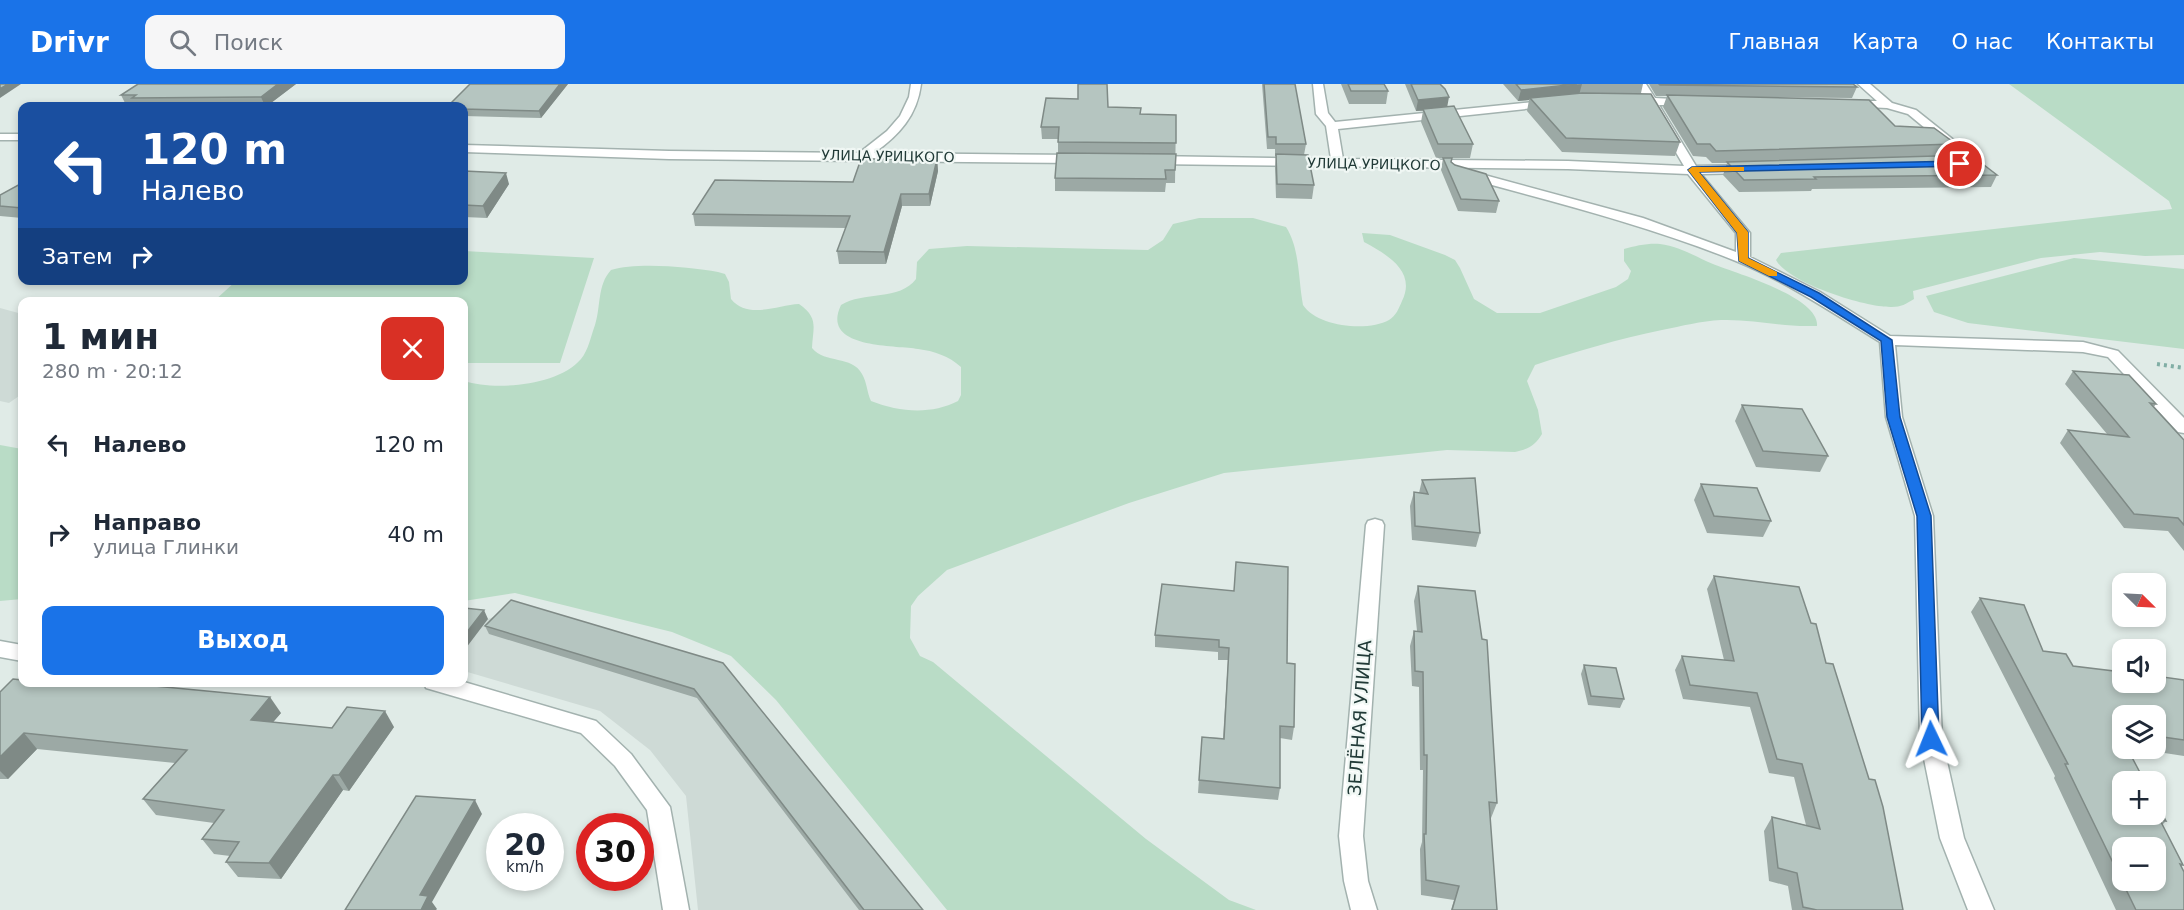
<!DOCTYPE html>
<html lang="ru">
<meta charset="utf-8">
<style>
:root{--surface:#fff;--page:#f6f6f7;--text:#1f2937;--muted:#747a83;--accent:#1a73e8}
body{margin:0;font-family:"DejaVu Sans",sans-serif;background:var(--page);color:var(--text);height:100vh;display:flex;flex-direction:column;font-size:22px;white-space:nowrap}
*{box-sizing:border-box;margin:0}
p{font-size:20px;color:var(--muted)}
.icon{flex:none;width:33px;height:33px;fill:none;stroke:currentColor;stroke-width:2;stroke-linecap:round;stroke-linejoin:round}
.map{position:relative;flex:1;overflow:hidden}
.details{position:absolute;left:18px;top:213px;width:450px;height:390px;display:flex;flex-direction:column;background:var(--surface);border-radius:12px;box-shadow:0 3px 9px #0003}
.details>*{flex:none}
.guide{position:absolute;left:18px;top:18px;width:450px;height:183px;border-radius:12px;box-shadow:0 3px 9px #0003;background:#1a4fa0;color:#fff;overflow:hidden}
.needle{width:39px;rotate:114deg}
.tools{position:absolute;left:2112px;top:489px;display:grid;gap:12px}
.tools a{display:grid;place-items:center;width:54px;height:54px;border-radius:12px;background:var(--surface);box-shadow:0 3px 9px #0003;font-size:30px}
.speed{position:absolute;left:486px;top:729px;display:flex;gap:12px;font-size:30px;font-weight:700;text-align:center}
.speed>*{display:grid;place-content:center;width:78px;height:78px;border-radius:50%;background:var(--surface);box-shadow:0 3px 9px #0003;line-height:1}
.speed small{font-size:15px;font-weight:400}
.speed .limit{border:9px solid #d22;background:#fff;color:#111}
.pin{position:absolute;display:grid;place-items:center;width:51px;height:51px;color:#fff;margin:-26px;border:3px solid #fff;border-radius:50%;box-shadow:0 2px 6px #0007}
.me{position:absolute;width:66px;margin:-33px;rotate:358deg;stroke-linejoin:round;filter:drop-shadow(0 0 4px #0008)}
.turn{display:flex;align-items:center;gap:21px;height:126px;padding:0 24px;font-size:27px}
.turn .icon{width:78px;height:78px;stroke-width:2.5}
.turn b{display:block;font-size:42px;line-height:51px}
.then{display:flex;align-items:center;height:57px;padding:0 24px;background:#0003;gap:12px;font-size:22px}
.round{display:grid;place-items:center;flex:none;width:63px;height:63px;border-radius:12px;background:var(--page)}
.head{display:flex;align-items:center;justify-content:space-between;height:102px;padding:0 24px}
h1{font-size:36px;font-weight:800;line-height:45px}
.action{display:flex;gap:12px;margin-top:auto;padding:12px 24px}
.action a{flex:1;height:69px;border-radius:12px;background:var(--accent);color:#fff;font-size:24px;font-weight:800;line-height:69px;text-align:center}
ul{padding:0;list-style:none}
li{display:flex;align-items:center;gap:18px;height:90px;padding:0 24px}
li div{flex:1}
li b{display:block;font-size:22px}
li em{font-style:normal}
header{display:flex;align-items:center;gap:36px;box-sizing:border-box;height:84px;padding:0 30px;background:var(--accent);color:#fff}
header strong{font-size:28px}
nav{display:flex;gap:33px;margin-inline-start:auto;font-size:21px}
.search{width:420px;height:54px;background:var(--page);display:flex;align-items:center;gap:15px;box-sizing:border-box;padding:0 21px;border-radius:12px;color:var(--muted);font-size:22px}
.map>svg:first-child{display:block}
</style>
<header>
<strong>Drivr</strong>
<div class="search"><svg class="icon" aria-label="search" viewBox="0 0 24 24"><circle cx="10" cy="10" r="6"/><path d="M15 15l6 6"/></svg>Поиск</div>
<nav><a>Главная</a><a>Карта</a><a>О нас</a><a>Контакты</a></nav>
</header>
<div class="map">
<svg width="2184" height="826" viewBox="0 0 2184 826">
<rect width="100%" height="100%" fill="#e0ebe7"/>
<!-- built -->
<path fill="#cedad6" d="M 0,224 L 22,230 L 22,310 L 9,319 L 0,317 Z
M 515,525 L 708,582 L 918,826 L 698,826 L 686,712 L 650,666 L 600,627 L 464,587 L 464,532 L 488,535 Z"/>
<!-- green -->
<path fill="#b9dcc6" d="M 2009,0 L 2184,0 L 2184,171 L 2145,172 L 2100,168 L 2041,174 L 1913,207 L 1914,215 C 1906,220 1901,223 1892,223 C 1866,224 1788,199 1776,176 L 1781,169 L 2172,125 L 2169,117 Z
M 1199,134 L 1253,134 L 1286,143 C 1300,165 1298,194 1303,221 C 1317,243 1368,248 1389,236 C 1396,232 1399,224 1402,217 C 1417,187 1386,170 1364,158 L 1362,149 L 1390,151 L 1445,171 L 1455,176 L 1460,184 L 1474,215 L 1497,229 L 1540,229 L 1616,203 L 1628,195 L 1631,187 L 1624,177 L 1624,165 C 1635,162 1648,159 1660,160 C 1679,162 1696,173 1713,180 C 1735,189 1820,213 1817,242 L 1807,242 C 1778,242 1750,235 1721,236 C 1701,237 1682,242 1662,246 C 1619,255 1577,267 1535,281 L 1527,297 L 1538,326 L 1542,350 C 1535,362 1528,365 1515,368 L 1447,366 L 1224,389 L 1129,419 L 947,486 L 918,512 L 911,522 L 910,554 L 920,572 L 933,578 L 1146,755 L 1229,816 L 1256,826 L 947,826 L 776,616 L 731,572 L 672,548 L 515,509 L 464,517 L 464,297 C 495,307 558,302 581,275 C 588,267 591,252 595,241 C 601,223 597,201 611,186 C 637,178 691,183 718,188 L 725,190 L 729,198 L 731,215 C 748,236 777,221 799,220 C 819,234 813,243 812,264 C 825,280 852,271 862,290 C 867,298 867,309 871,317 C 899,328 931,331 958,317 L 961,311 L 961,283 C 949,272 934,267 918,265 C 894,261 820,265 841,221 C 863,207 900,217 916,195 L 917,178 L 929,165 L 967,162 L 1148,166 L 1163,156 L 1173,140 Z
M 464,167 L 594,174 L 560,279 L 464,279 L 464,218 L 214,217 L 236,197 L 464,196 Z
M 2074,174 L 2184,185 L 2184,265 L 1968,239 L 1934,228 L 1926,212 Z
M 0,361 L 22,365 L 22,515 L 0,517 Z"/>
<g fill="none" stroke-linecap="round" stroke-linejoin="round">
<!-- minor casing -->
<g stroke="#a3b2af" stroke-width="3">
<path id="minor" d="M 911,0 L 921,0 C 917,32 899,51 874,69 L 1080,71 L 1086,75 L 1080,79 L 669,75 L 464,68 L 464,61 L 669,67 L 859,69 L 887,47 L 900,32 L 909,13 Z
M 1313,0 L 1323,0 L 1328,29 L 1335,38 L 1553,16 L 1559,19 L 1553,22 L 1338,45 L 1343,75 L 1568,77 L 1684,82 L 1648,21 L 1631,20 L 1625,17 L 1631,14 L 1644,14 L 1636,0 L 1646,0 L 1655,14 L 1691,16 L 1693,18 L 1687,21 L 1659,21 L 1696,82 L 1748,81 L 1754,85 L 1748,89 L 1701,90 L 1750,149 L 1750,173 L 1820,208 L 1890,252 L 2083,258 L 2118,267 L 2184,334 L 2184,349 L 2178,348 L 2108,273 L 2083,268 L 1895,261 L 1902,333 L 1933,432 L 1942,655 L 1964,754 L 1994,826 L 1968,826 L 1940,754 L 1920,655 L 1915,432 L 1886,333 L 1880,258 C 1833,229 1787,198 1736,177 C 1647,141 1554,118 1462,93 L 1460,90 L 1466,86 L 1643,134 L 1736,168 L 1736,149 L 1688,90 L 1568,85 L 1152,80 L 1146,76 L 1152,72 L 1331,75 L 1326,42 L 1316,30 Z
M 1858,0 L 1870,0 L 1892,19 L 1916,26 L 1970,69 L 1973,78 L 1971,81 L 1946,83 L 1946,77 L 1960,75 L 1960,73 L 1908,30 L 1887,24 L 1846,22 L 1844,20 L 1850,17 L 1877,17 Z
M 0,50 L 22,50 L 22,56 L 0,56 Z
M 1375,435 L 1382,437 L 1384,441 L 1363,752 L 1368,797 L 1377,826 L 1351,826 L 1344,797 L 1339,752 L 1366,441 L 1368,437 Z
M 0,557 L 22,561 L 22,577 L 0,573 Z
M 424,598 L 464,598 L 596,637 L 631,670 L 670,723 L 689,826 L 663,826 L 647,726 L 615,682 L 581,649 L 426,604 Z"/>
</g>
<!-- path -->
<path stroke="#81aea5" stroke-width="4" stroke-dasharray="3 4" stroke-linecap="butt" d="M 2157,280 L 2184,284"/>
<!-- minor -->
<use href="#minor" fill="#fff" fill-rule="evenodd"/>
</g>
<!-- wall -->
<path fill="#9ca9a5" d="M 138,0 L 296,0 L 267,22 L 136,22 L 136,21 L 126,21 L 121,11 Z
M 568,0 L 541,34 L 464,32 L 464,22 Z
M 1262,0 L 1295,0 L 1306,60 L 1304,71 L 1314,101 L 1312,115 L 1276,114 L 1275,84 L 1276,72 L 1275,72 L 1275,65 L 1267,65 Z
M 1341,0 L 1384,0 L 1388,7 L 1386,20 L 1349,20 Z
M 1405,0 L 1440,0 L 1447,23 L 1473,60 L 1470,74 L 1436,74 L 1421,38 L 1423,27 L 1416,27 Z
M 1503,0 L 1643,0 L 1641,9 L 1680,58 L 1675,72 L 1562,68 L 1527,27 L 1529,16 L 1518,17 Z
M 1649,0 L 1853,0 L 1857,3 L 1852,14 L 1741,13 L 1895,42 L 1956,60 L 1951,72 L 1997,91 L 1991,103 L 1812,105 L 1811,107 L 1739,108 L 1723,91 L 1727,79 L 1712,79 L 1706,73 L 1693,72 L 1663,23 L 1667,12 L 1656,12 Z
M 1108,23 L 1141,30 L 1176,31 L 1175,99 L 1166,99 L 1165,108 L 1055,107 L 1055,94 L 1058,69 L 1058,55 L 1042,55 L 1041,43 Z
M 1443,74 L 1452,78 L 1455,81 L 1499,117 L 1496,129 L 1458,127 L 1441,86 Z
M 937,75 L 938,87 L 930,122 L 902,122 L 886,180 L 839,180 L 837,167 L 846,144 L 695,142 L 693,130 L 853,98 Z
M 464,87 L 509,100 L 487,134 L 464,133 Z
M 22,99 L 22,134 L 0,132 L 0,111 Z
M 2073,287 L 2156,320 L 2153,324 L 2184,356 L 2184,467 L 2168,447 L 2124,444 L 2060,359 L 2068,346 L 2107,350 L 2065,300 Z
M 1742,321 L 1828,372 L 1820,388 L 1756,383 L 1735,337 Z
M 1422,396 L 1480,449 L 1476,463 L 1412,456 L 1410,422 L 1414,408 L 1419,409 Z
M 1701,400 L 1771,437 L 1763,453 L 1707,449 L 1694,416 Z
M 1714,492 L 1811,539 L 1826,579 L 1903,826 L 1792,826 L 1788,802 L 1769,797 L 1764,747 L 1772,733 L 1806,741 L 1794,693 L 1769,689 L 1750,623 L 1683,615 L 1675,586 L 1682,572 L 1724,576 L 1707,505 Z
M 1162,500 L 1287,579 L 1294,643 L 1292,656 L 1280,654 L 1280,704 L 1278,716 L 1198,709 L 1202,653 L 1223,654 L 1228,576 L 1218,576 L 1218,568 L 1155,563 L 1155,551 Z
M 1418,502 L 1497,719 L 1491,734 L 1490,734 L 1497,826 L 1451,826 L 1454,816 L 1421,811 L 1420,765 L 1422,758 L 1423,686 L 1420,686 L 1419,603 L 1412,602 L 1410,562 L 1414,547 L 1417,547 L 1414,517 Z
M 1980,514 L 2043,567 L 2073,582 L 2184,596 L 2184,672 L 2132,664 L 2156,664 L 2156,632 L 2122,632 L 2122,664 L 2166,737 L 2162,741 L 2183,781 L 2181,783 L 2184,826 L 2116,826 L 2054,694 L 2055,692 L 1971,528 Z
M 485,542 L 723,579 L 923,826 L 859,826 L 697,614 L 489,550 Z
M 1584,581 L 1624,615 L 1620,624 L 1588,621 L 1581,590 Z
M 0,608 L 281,629 L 273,638 L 332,644 L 394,643 L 349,707 L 343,706 L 281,795 L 238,793 L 226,778 L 230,772 L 214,770 L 202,755 L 214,739 L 156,731 L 143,715 L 175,679 L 37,665 L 8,695 L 0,695 Z"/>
<!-- shaded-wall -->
<path fill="#7f8a86" d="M 8,0 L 21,0 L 0,14 L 0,5 Z
M 278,0 L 296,0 L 267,22 L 265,22 L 261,13 Z
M 560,0 L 568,0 L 541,34 L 539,27 Z
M 1582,0 L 1579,11 L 1530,14 L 1529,16 L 1518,17 L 1521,6 Z
M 1449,13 L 1447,24 L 1416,27 L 1418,16 Z
M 937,75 L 938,87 L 930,122 L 929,110 Z
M 506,89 L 509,100 L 487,134 L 483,122 Z
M 901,110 L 902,122 L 886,180 L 884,168 Z
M 484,526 L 488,535 L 466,564 L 464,559 L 464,552 Z
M 270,613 L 281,629 L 262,651 L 251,636 Z
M 385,627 L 394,643 L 349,707 L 339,691 Z
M 24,649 L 37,665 L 8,695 L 0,687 L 0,673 Z
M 333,691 L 343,706 L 281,795 L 269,779 Z
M 475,716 L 482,730 L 432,818 L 437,825 L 436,826 L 421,826 L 420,811 Z"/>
<!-- building -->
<path fill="#b5c5c0" stroke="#7f8a86" stroke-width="1.5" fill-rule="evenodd" d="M 0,0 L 8,0 L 0,5 Z
M 138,0 L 278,0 L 261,13 L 132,14 L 136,11 L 121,11 Z
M 470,0 L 560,0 L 539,27 L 464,25 L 464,22 L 448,22 Z
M 1078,0 L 1107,0 L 1108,23 L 1141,24 L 1140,30 L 1176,31 L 1176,59 L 1058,58 L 1059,43 L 1041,43 L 1046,14 L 1078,15 Z
M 1264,0 L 1295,0 L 1306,60 L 1276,60 L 1276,53 L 1268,53 Z
M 1348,0 L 1384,0 L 1388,7 L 1351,7 Z
M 1411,0 L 1440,0 L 1445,5 L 1449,13 L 1418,16 Z
M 1516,0 L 1577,0 L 1521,6 Z
M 1659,0 L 1853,0 L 1857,3 L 1660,1 Z
M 1582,9 L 1651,10 L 1680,58 L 1566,54 L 1530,14 Z
M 1667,11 L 1869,16 L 1895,42 L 1934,44 L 1956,60 L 1716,67 L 1710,60 L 1697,60 Z
M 1454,22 L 1473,60 L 1438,60 L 1423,25 Z
M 1057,69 L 1176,70 L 1175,86 L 1165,86 L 1166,95 L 1055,94 Z
M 1276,70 L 1308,71 L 1314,101 L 1277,100 Z
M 1971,71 L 1997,91 L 1814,93 L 1816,95 L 1744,96 L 1727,78 Z
M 1443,74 L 1452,74 L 1451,78 L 1455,81 L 1486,90 L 1499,117 L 1461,115 Z
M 861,75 L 937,75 L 929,110 L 901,110 L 884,168 L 837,167 L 850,132 L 693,130 L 715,96 L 853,98 Z
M 464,87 L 506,89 L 483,122 L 464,121 Z
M 22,99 L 22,124 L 0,122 L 0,111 Z
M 2073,287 L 2129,291 L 2156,320 L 2150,319 L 2184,356 L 2184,441 L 2178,434 L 2134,430 L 2068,346 L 2129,353 Z
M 1742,321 L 1802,325 L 1828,372 L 1763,367 Z
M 1475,394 L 1480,449 L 1415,442 L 1414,408 L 1428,410 L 1422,396 Z
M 1701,400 L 1757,404 L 1771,437 L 1714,432 Z
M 1236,478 L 1288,483 L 1287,579 L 1295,580 L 1294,643 L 1280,642 L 1280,704 L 1199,696 L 1202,653 L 1224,655 L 1229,564 L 1219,563 L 1219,556 L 1155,551 L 1162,500 L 1234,507 Z
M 1714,492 L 1799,503 L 1811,539 L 1816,540 L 1826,579 L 1833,580 L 1869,695 L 1875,696 L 1883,723 L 1903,826 L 1817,826 L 1803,823 L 1797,789 L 1778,784 L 1772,733 L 1820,745 L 1802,680 L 1777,675 L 1757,609 L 1690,601 L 1682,572 L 1734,577 Z
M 1418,502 L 1475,507 L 1482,555 L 1487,556 L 1497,719 L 1489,718 L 1497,826 L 1452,826 L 1459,802 L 1426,796 L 1424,750 L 1426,750 L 1427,671 L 1424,671 L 1423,588 L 1415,587 L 1414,547 L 1422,548 Z
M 1980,514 L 2024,521 L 2043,567 L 2066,570 L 2073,582 L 2122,588 L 2122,598 L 2156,598 L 2156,592 L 2184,596 L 2184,656 L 2156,652 L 2156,632 L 2122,632 L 2122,647 L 2117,647 L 2122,656 L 2122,664 L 2127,664 L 2145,698 L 2122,698 L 2122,730 L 2156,730 L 2156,718 L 2166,737 L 2160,736 L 2183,781 L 2180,780 L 2184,788 L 2184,826 L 2136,826 L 2065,680 L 2068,680 ZM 2122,764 L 2156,764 L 2156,796 L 2122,796 Z
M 511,516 L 723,579 L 923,826 L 864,826 L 694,605 L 485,542 Z
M 464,524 L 484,526 L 464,552 Z
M 1584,581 L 1616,584 L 1624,615 L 1591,612 Z
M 13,595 L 22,596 L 22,598 L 51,598 L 96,602 L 100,598 L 113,598 L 270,613 L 251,636 L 332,644 L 347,623 L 385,627 L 339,691 L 333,691 L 269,779 L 226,778 L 239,758 L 202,755 L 224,726 L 143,715 L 187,666 L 24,649 L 0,673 L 0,608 Z
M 416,712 L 475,716 L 420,811 L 428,812 L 421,826 L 345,826 Z"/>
<!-- route -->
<path fill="#1a73e8" stroke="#114b97" stroke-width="1.5" d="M 1960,77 L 1963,78 L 1963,82 L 1699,88 L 1748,148 L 1748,174 L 1819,209 L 1892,256 L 1900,333 L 1931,432 L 1939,655 L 1937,660 L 1931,662 L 1925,660 L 1922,655 L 1917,432 L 1887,333 L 1881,257 L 1811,213 L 1739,177 L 1737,149 L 1688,86 L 1692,83 Z"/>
<!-- slow -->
<path fill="#f59e0b" d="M 1744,83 L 1744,87 L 1741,87 L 1699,88 L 1748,148 L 1748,174 L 1777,188 L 1777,192 L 1769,192 L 1739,177 L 1737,149 L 1688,86 L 1692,83 Z"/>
<g text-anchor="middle" stroke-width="4.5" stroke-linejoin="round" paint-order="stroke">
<!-- far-street labels -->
<g font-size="14" fill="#213a37" stroke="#f0f7f4">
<text transform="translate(888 72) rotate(1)" y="5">УЛИЦА УРИЦКОГО</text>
<text transform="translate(1374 80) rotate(1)" y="5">УЛИЦА УРИЦКОГО</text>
</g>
<!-- near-street labels -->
<g font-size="18" fill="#213a37" stroke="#f0f7f4">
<text transform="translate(1360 634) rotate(-86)" y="6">ЗЕЛЁНАЯ УЛИЦА</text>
</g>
</g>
</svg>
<div class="tools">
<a><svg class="needle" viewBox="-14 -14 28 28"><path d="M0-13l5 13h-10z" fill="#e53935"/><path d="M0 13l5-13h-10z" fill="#747a83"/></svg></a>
<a><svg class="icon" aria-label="sound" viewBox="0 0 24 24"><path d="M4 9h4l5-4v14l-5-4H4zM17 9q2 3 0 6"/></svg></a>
<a><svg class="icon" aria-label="layers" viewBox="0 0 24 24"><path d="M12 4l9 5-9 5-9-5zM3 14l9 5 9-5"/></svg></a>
<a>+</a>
<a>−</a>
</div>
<div class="speed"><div>20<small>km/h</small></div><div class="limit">30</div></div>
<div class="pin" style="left:1960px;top:80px;background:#d93025"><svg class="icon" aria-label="arrive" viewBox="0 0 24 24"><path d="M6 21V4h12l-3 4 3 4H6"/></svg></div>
<svg class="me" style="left:1931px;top:655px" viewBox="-20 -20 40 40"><path d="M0-17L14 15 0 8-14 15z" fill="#1a73e8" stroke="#fff" stroke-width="4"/></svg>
<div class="guide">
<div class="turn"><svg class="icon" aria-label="left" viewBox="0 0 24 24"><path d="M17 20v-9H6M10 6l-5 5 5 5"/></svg><div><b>120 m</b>Налево</div></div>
<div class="then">Затем<svg class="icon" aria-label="right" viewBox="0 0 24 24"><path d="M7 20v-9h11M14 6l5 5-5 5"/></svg></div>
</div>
<section class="details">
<div class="head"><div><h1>1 мин</h1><p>280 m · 20:12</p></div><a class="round" style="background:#d93025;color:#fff"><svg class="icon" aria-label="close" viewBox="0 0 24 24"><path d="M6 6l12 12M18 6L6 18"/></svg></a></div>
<ul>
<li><svg class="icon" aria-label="left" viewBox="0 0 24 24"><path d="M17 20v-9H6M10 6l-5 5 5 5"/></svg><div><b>Налево</b></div><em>120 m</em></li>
<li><svg class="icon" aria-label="right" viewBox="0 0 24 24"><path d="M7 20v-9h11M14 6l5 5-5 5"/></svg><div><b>Направо</b><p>улица Глинки</p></div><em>40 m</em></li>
</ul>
<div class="action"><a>Выход</a></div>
</section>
</div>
